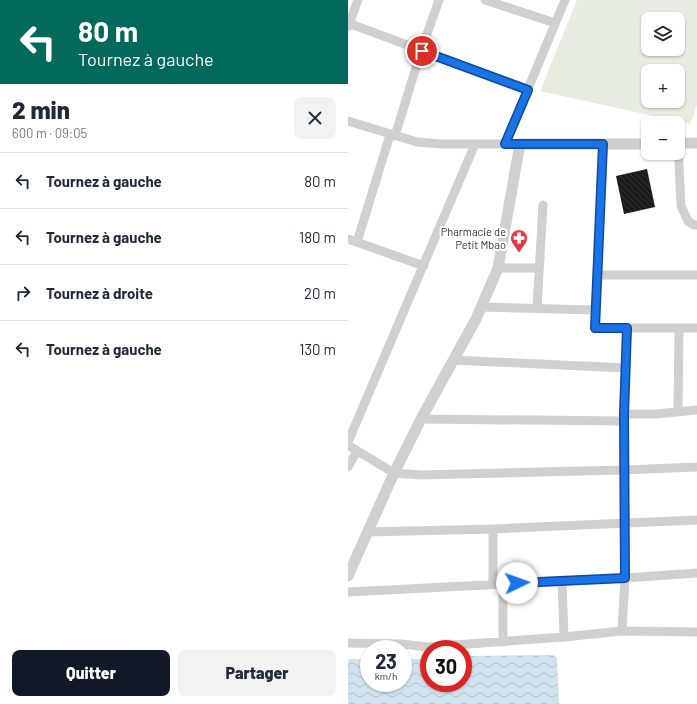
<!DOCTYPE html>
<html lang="fr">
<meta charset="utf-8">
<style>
:root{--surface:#fff;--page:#f2f2f3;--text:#1f2937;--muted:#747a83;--line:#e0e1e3;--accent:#111827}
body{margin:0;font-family:Barlow,sans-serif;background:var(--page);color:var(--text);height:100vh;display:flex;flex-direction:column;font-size:15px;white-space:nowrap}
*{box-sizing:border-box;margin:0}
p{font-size:13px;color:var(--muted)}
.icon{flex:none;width:22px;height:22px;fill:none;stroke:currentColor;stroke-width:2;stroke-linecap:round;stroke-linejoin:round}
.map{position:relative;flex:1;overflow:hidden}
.drawer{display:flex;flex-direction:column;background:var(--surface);width:348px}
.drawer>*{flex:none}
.top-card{background:#00695c;color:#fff;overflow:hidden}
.tools{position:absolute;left:293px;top:12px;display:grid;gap:8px}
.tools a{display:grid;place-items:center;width:44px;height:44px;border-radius:8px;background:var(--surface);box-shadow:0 1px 3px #0004;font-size:20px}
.speed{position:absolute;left:12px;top:640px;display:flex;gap:8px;font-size:20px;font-weight:700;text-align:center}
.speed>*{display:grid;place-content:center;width:52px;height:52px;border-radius:50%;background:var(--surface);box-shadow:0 1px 3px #0004;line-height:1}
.speed small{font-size:10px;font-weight:400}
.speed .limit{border:6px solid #d22;background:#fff;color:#111}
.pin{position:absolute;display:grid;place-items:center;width:34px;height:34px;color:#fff;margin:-17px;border:2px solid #fff;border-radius:50%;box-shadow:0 1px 4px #0007}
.me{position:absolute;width:44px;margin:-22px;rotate:87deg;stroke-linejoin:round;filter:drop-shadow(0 0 3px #0008)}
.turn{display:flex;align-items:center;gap:14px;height:84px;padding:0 12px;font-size:18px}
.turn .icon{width:52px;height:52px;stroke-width:2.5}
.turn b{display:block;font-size:28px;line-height:34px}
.round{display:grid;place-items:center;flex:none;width:42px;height:42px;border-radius:8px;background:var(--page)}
.summary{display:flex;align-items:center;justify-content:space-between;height:68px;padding:0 12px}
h1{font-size:24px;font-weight:800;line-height:30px}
.primary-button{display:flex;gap:8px;margin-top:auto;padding:8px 12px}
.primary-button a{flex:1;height:46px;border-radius:8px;background:var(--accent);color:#fff;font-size:16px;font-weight:800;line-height:46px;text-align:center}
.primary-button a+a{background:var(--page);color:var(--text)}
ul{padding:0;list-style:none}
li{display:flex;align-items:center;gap:12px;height:56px;padding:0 12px;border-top:1px solid var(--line)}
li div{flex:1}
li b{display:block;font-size:15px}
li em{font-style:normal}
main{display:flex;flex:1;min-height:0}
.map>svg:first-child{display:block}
</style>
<main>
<section class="drawer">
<div class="top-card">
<div class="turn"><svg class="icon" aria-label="left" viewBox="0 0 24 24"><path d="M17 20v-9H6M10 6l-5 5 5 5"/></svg><div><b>80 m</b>Tournez à gauche</div></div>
</div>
<div class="summary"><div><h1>2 min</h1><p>600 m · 09:05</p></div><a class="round"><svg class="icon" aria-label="close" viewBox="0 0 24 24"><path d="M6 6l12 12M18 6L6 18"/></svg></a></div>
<ul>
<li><svg class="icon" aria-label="left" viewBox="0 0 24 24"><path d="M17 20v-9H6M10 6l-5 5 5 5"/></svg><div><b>Tournez à gauche</b></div><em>80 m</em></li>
<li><svg class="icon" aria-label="left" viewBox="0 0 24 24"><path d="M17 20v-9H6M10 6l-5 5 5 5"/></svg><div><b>Tournez à gauche</b></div><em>180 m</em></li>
<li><svg class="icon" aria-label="right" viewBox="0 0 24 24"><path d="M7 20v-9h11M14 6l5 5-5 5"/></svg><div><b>Tournez à droite</b></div><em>20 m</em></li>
<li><svg class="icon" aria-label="left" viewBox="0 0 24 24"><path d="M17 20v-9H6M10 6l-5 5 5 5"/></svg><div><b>Tournez à gauche</b></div><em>130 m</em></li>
</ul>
<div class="primary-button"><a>Quitter</a><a>Partager</a></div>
</section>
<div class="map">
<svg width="349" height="704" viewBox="0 0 349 704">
<defs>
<pattern id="water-waves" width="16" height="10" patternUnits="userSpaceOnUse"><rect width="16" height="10" fill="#cfe2ee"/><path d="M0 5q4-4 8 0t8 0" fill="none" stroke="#b2c2cd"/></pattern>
<pattern id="building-back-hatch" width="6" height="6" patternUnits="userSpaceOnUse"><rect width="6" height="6" fill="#1a1a1a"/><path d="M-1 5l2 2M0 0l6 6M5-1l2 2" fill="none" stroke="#333"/></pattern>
</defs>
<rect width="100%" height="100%" fill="#fff"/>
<!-- park -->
<path fill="#e6ecdf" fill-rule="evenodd" d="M 229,0 L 349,0 L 349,105 L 342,124 L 192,91 ZM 300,19 L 330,19 L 330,49 L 300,49 ZM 300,71 L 330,71 L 330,101 L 300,101 Z"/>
<!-- water -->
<path fill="url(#water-waves)" d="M 204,655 L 207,656 L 209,658 L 211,704 L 0,704 L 0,659 L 21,659 L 21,683 L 55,683 L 55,659 L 81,659 L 81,683 L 115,683 L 115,657 L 124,656 Z"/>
<!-- building -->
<path fill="url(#building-back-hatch)" d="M 299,169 L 307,207 L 276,214 L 268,176 Z"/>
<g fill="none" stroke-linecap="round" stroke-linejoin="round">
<!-- minor -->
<path stroke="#d0d0d0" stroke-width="9" d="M 137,0 L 207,23
M 0,23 L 180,90
M 0,27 L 10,0
M 0,121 L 69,142 L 93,144 L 172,144
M 47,136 L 73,51 L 91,0
M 330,143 L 333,206 L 340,221 L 346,225 L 349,225
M 157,144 L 217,0
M 255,144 L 247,328 L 349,328
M 0,239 L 76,266
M 9,242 L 42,135
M 150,268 L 191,268
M 249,275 L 349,275
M 133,307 L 248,310
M 189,308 L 195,205
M 105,360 L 277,368
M 330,412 L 331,328
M 276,414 L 308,414 L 349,410
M 73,419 L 276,421
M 0,442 L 127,144
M 0,445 L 46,473 L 73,475 L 276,470 L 349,467
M 0,467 L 9,451
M 19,532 L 145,529 L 349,520
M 214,581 L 216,637
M 145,584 L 145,529
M 155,584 L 155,642
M 0,592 L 277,578 L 349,573
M 274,631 L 277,578 L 276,414 L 279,328
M 0,643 L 54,644 L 79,647 L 216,637 L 274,631 L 349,632"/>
<!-- tertiary -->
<path stroke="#d0d0d0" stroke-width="11" d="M 330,143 L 349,143
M 0,576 L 46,473 L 73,419 L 128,319 L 150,268 L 172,144 L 300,144"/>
</g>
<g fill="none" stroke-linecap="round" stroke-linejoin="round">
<!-- route casing -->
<g stroke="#114b97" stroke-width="10">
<path id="route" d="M 74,51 L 180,90 L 157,144 L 255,144 L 247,328 L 279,328 L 276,414 L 277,578 L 169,583"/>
</g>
<!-- route -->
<use href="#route" stroke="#1a73e8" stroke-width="7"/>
</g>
<!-- icons -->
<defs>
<g id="pharmacy-pin" transform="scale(0.9)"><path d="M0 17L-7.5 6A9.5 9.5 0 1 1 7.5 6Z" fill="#e63946" stroke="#fff"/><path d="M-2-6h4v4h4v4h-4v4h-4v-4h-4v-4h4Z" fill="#fff"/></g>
</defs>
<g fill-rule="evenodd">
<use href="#pharmacy-pin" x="171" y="238"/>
</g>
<g text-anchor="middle" stroke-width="4" stroke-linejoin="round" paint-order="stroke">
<!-- poi labels -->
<g font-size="11" fill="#333" stroke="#fff" text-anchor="end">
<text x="158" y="236">Pharmacie de<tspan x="158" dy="13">Petit Mbao</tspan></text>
</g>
</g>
</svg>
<div class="tools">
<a><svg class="icon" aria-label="layers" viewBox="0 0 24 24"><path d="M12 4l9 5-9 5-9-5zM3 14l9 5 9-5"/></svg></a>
<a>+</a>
<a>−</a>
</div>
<div class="speed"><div>23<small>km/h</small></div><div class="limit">30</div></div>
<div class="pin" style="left:74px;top:51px;background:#d93025"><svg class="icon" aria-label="arrive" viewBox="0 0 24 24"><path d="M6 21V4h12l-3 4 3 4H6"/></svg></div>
<svg class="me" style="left:169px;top:583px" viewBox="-20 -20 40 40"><circle r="19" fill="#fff"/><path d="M0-13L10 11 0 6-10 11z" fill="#1a73e8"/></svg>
</div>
</main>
